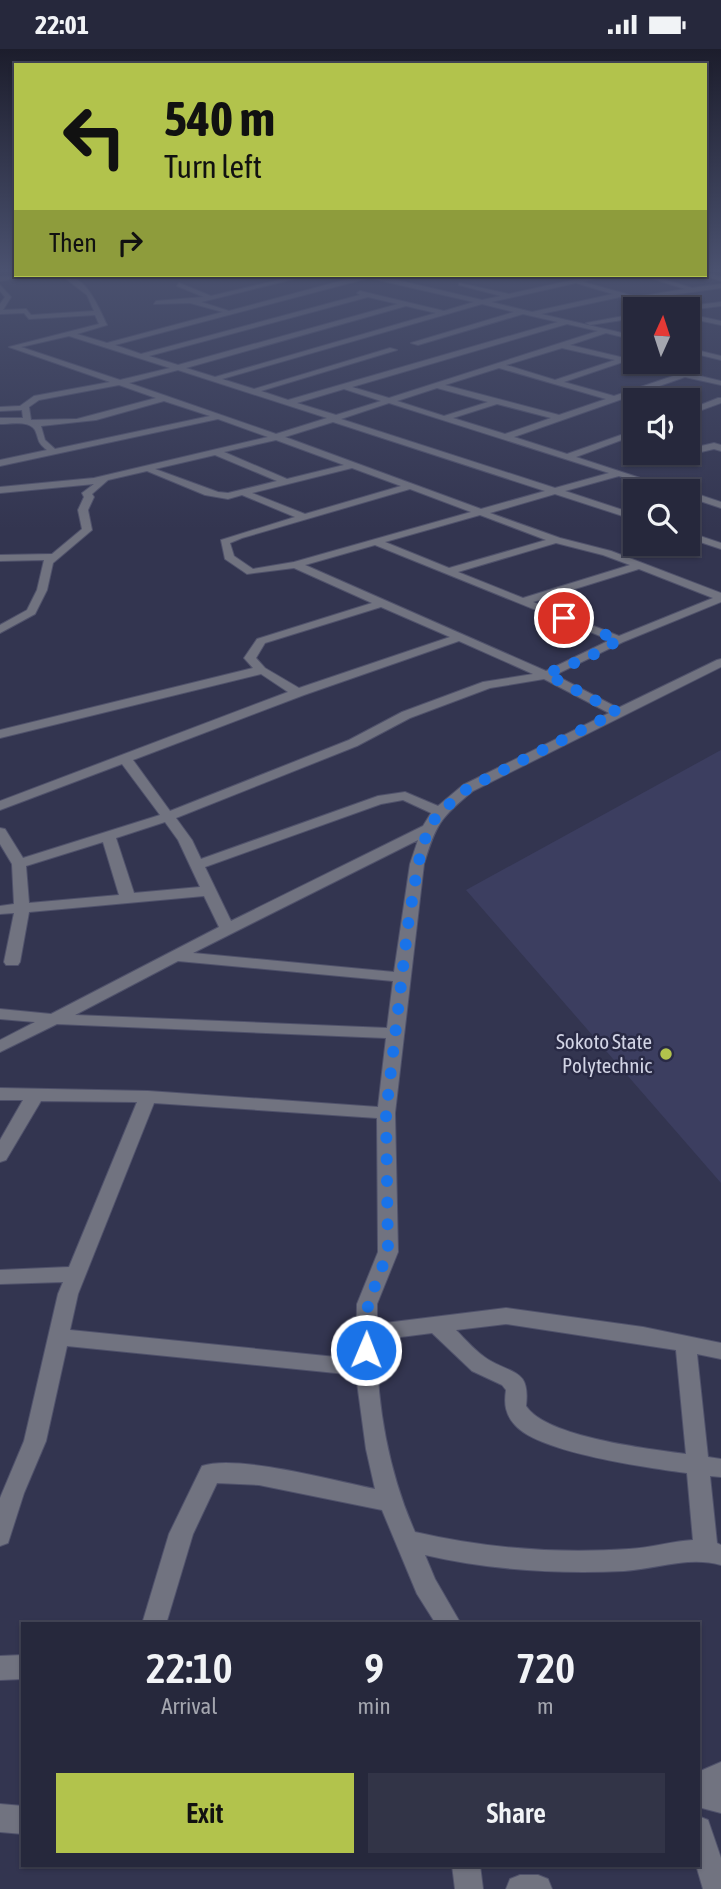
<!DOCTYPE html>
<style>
:root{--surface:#26283c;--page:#323447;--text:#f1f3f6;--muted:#a4a6af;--line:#424456;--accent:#b2c34c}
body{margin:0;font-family:"Asap Condensed",sans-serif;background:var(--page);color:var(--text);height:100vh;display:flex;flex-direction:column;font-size:26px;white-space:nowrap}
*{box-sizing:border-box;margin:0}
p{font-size:23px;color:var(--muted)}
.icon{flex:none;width:38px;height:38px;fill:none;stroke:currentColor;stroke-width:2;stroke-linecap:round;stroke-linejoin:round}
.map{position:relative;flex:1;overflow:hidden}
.sheet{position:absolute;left:21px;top:1573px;width:679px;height:245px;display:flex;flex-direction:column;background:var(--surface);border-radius:0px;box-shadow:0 2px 5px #0004,0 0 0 2px var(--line)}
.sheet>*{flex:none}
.banner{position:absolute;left:14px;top:14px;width:693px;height:214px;border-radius:0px;box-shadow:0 2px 5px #0004,0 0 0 2px var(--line);background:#b2c34c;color:#111;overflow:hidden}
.needle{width:46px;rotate:3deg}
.buttons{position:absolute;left:623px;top:248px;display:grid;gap:14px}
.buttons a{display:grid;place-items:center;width:77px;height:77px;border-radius:0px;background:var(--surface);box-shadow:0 2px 5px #0004,0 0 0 2px var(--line);font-size:35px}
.pin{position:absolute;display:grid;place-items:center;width:60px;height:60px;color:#fff;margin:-30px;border:4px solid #fff;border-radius:50%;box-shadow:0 2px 7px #0007}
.me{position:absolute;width:77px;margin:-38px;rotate:1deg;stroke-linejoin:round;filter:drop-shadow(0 0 5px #0008)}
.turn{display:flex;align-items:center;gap:24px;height:147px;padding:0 35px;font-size:32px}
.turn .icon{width:91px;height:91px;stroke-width:2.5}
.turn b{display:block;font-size:49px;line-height:60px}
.then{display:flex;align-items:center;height:66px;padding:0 35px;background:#0003;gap:14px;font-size:26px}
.eta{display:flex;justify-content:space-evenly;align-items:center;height:119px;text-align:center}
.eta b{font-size:42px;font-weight:600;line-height:49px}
.primary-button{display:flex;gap:14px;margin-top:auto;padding:14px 35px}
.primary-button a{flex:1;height:80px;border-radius:0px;background:var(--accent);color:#111;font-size:28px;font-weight:600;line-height:80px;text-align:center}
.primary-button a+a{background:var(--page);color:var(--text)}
.status{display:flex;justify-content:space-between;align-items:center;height:49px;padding:0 35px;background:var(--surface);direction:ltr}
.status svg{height:19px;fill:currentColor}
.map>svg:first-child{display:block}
</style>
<div class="status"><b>22:01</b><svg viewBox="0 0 49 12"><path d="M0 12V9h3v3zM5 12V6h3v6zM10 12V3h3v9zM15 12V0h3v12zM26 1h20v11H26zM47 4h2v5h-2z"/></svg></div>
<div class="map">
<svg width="721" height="1840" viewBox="0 0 721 1840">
<rect width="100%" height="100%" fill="#333550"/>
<!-- built -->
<path fill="#3c3e60" d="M 721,701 L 721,1134 L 466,841 Z"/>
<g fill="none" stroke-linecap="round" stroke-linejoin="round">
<!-- minor casing -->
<g stroke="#50526b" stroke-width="2">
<path id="minor" d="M 705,223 L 721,228 L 721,232 L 703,226 Z
M 20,226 L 37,226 L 0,232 L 0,228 Z
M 61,226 C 86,225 98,257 107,276 L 77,285 L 107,294 L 223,263 L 190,254 L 154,255 L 156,252 L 204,248 L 177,237 L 179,234 L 211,247 L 300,226 L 310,226 L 201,253 L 229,262 L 363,226 L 375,226 L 482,251 L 501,247 L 459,236 L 459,234 L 509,245 L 596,226 L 607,226 L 583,233 L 637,248 L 685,240 L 641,226 L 650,226 L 692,239 L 721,235 L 721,239 L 642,250 L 674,259 L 721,253 L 721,257 L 688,261 L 664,261 L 620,248 L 541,265 L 635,287 L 635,291 L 606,284 L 570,296 L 721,332 L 721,336 L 685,328 L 514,388 L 567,405 L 635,381 L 635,386 L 576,408 L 683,443 L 669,443 L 619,427 L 565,442 L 635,465 L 635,471 L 555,445 L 490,464 L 560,489 L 611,502 L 721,544 L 721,553 L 623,593 L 555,626 L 618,659 L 717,611 L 721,610 L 721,618 L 473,742 C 440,769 436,775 424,815 L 395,1064 L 398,1203 L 377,1255 L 377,1275 L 506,1259 L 643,1278 L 721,1294 L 721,1310 L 697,1305 L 708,1408 L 721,1410 L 721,1428 L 710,1427 L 717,1494 L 721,1496 L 721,1516 C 688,1507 657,1520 624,1522 C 558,1525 489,1521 425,1506 L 435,1530 L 461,1575 L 436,1575 L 417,1545 L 382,1461 L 259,1436 L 217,1434 L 193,1485 L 166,1575 L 142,1575 L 169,1485 L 202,1417 C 237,1405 336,1432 375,1440 L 366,1400 L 356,1326 L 67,1297 L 46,1392 L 24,1444 L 8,1494 L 0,1497 L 0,1449 L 24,1392 L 58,1245 L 63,1233 L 0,1235 L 0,1221 L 69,1218 L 137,1053 L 41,1052 L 6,1111 L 0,1113 L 0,1091 L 23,1051 L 0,1051 L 0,1039 L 148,1042 L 378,1058 L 386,989 L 57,975 L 0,1003 L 0,991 L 35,973 L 0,970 L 0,960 L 51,965 L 219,878 L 204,847 L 29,863 L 20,913 L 18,916 L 6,916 L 4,913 L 14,864 L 0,865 L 0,857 L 14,855 L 12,815 L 0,795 L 0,779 L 5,780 L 23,809 L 160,766 L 122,715 L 0,761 L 0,752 L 288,643 L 261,625 L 0,689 L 0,681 L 253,619 L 244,609 L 257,590 L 372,554 L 294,519 L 247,525 L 225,510 L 221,491 L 295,468 L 242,446 L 228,450 L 205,446 L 147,422 L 108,431 L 92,445 L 94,448 L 88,461 L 92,481 L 53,514 L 47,541 L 35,565 L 0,584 L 0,576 L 27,561 L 37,541 L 44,511 L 0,512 L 0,506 L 52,505 L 82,480 L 78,461 L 84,448 L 82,444 L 94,435 L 0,444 L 0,438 L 94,429 L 268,388 L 218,370 L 0,417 L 0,411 L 47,401 C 36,392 40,392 35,381 C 29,371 10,375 0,375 L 0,369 L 23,369 L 22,361 L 0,362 L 0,358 L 20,357 L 34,347 L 110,333 L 9,298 L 99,275 L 95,266 L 29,270 L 24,264 L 0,265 L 0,255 L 5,248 L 0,242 L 0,236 L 11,248 L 3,261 L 26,260 L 31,266 L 94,262 L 87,246 ZM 369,229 L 474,253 L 444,262 L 360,242 L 357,244 L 360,246 L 141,305 L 115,296 ZM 576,234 L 613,245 L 532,263 L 491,253 ZM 368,248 L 398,255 L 178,316 L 149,307 ZM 482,255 L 514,263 L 411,294 L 418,296 L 523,265 L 558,273 L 288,351 L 261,342 L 397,301 L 390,299 L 254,340 L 222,330 ZM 406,257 L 436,264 L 215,328 L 186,319 ZM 567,275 L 598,282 L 389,349 L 352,338 ZM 69,287 L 170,319 L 120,331 L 21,298 ZM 562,299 L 615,311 L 555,331 L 506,316 ZM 623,313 L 676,326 L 614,347 L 564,333 ZM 499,319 L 606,350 L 559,366 L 445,336 ZM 178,321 L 327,369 L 276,385 L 129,334 ZM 119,336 L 156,349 L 77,370 L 31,371 L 29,358 L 39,351 ZM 437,339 L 488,353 L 444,367 L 397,352 ZM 344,340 L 381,352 L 336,366 L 297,354 ZM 164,352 L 210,367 L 55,400 L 45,391 L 41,377 L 96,371 ZM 389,354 L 609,424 L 555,439 L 341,370 ZM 497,355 L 551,369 L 505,385 L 453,369 ZM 333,373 L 545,442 L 481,460 L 285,388 ZM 276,391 L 344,416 L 287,430 L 224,403 ZM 215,406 L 277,432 L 228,444 L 218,443 L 155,420 ZM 352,419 L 401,437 L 305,465 L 252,444 ZM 410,440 L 471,463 L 294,513 L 253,520 L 234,507 L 230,494 L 242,489 ZM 480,466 L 546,491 L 449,519 L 385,493 ZM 556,494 L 603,506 L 630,516 L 523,549 L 458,523 ZM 375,496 L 610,591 L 546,622 L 305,516 ZM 639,520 L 713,549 L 619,587 L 533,553 ZM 381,558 L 450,588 L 299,639 L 265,619 L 256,609 L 265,594 ZM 459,592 L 533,625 L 483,633 L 402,663 L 349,691 L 170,762 L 133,711 L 304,646 ZM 544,630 L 609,664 L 463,736 L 438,757 L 405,743 L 378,747 L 201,810 L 192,791 L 176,769 L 357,697 L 410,669 L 490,639 ZM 403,751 L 431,764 L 423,777 L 231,872 L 205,818 L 381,755 ZM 165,773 L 178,791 L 200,838 L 134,844 L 116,789 ZM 418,791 L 410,815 L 394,923 L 193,904 ZM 103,793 L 119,846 L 29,854 L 26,817 ZM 178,912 L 393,932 L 387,979 L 75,966 ZM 154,1054 L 377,1069 L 378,1203 L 357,1255 L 356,1310 L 70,1281 L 78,1245 ZM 506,1275 L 676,1301 L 686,1405 C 648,1400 546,1388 526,1357 C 530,1321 515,1326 489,1311 C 477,1304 466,1291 456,1281 ZM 432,1284 L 472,1322 L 502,1336 L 506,1341 C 504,1355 505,1365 515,1376 C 539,1404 650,1419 687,1424 L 693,1491 C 672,1492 651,1499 629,1500 C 558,1505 484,1499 415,1483 C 389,1424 376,1355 377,1291 Z
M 635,265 L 635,269 L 590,276 L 586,274 Z
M 688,265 L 721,272 L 721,276 L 688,269 Z
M 688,299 L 721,307 L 721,311 L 688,303 Z
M 718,349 L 721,349 L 721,354 L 688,366 L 688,361 Z
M 714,394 L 721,396 L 721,402 L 714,400 L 688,406 L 684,404 L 688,404 L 688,400 Z
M 688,442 L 721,453 L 721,459 L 688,448 L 686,443 Z
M 688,483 L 721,494 L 721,500 L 688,489 Z
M 23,1606 L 23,1630 L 0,1631 L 0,1607 Z
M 721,1713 L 721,1764 L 698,1758 L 698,1723 Z
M 0,1755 L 23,1757 L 23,1785 L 0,1783 Z
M 698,1767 L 708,1771 L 721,1809 L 721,1840 L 703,1840 L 696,1816 L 698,1816 Z
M 452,1816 L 480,1816 L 483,1840 L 455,1840 Z
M 520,1826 L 538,1826 L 548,1830 L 552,1840 L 506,1840 L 510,1830 Z"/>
</g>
<!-- minor -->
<use href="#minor" fill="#717380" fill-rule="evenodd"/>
</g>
<!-- sky -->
<linearGradient id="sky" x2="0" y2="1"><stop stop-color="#1c1d2c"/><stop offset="0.46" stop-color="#4a516f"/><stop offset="1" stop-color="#4a516f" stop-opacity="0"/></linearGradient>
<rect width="721" height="480" fill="url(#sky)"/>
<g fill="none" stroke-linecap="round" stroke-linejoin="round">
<!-- route -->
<path stroke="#1a73e8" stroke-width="12" stroke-dasharray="0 21.6" d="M 366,1301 L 368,1255 L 388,1203 L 386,1064 L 408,876 L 418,815 L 428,780 L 439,764 L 468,739 L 617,663 L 546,625 L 587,609 L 619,591 L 564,569"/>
</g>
<!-- markers -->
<circle fill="#b2c34c" stroke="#292a45" stroke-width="2.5" cx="666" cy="1005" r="7"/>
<g text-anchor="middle" stroke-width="5" stroke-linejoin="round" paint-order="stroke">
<!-- poi labels -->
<g font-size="21" fill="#d2d4e5" stroke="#292a45" text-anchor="end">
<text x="652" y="1000">Sokoto State<tspan x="652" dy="24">Polytechnic</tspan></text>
</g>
</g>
</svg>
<div class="buttons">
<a><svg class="needle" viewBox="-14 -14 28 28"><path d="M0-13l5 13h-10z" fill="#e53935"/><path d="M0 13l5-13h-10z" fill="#a4a6af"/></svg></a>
<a><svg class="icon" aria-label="sound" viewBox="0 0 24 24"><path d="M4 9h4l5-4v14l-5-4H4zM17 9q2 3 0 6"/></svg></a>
<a><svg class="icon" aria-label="search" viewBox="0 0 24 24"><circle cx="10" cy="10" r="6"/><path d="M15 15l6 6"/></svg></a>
</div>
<div class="pin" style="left:564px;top:569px;background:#d93025"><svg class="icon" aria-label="arrive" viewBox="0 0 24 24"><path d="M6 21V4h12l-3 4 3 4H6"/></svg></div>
<svg class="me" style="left:366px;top:1301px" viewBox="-20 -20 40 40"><circle r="17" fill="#1a73e8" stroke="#fff" stroke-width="3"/><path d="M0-11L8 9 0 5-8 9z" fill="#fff"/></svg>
<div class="banner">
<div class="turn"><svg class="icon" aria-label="left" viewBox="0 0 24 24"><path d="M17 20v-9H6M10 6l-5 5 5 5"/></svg><div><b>540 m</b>Turn left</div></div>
<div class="then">Then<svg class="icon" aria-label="right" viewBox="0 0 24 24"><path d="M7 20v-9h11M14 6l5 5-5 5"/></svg></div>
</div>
<section class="sheet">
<div class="eta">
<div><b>22:10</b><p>Arrival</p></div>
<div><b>9</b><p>min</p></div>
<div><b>720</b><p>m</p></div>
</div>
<div class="primary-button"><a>Exit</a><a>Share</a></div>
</section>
</div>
